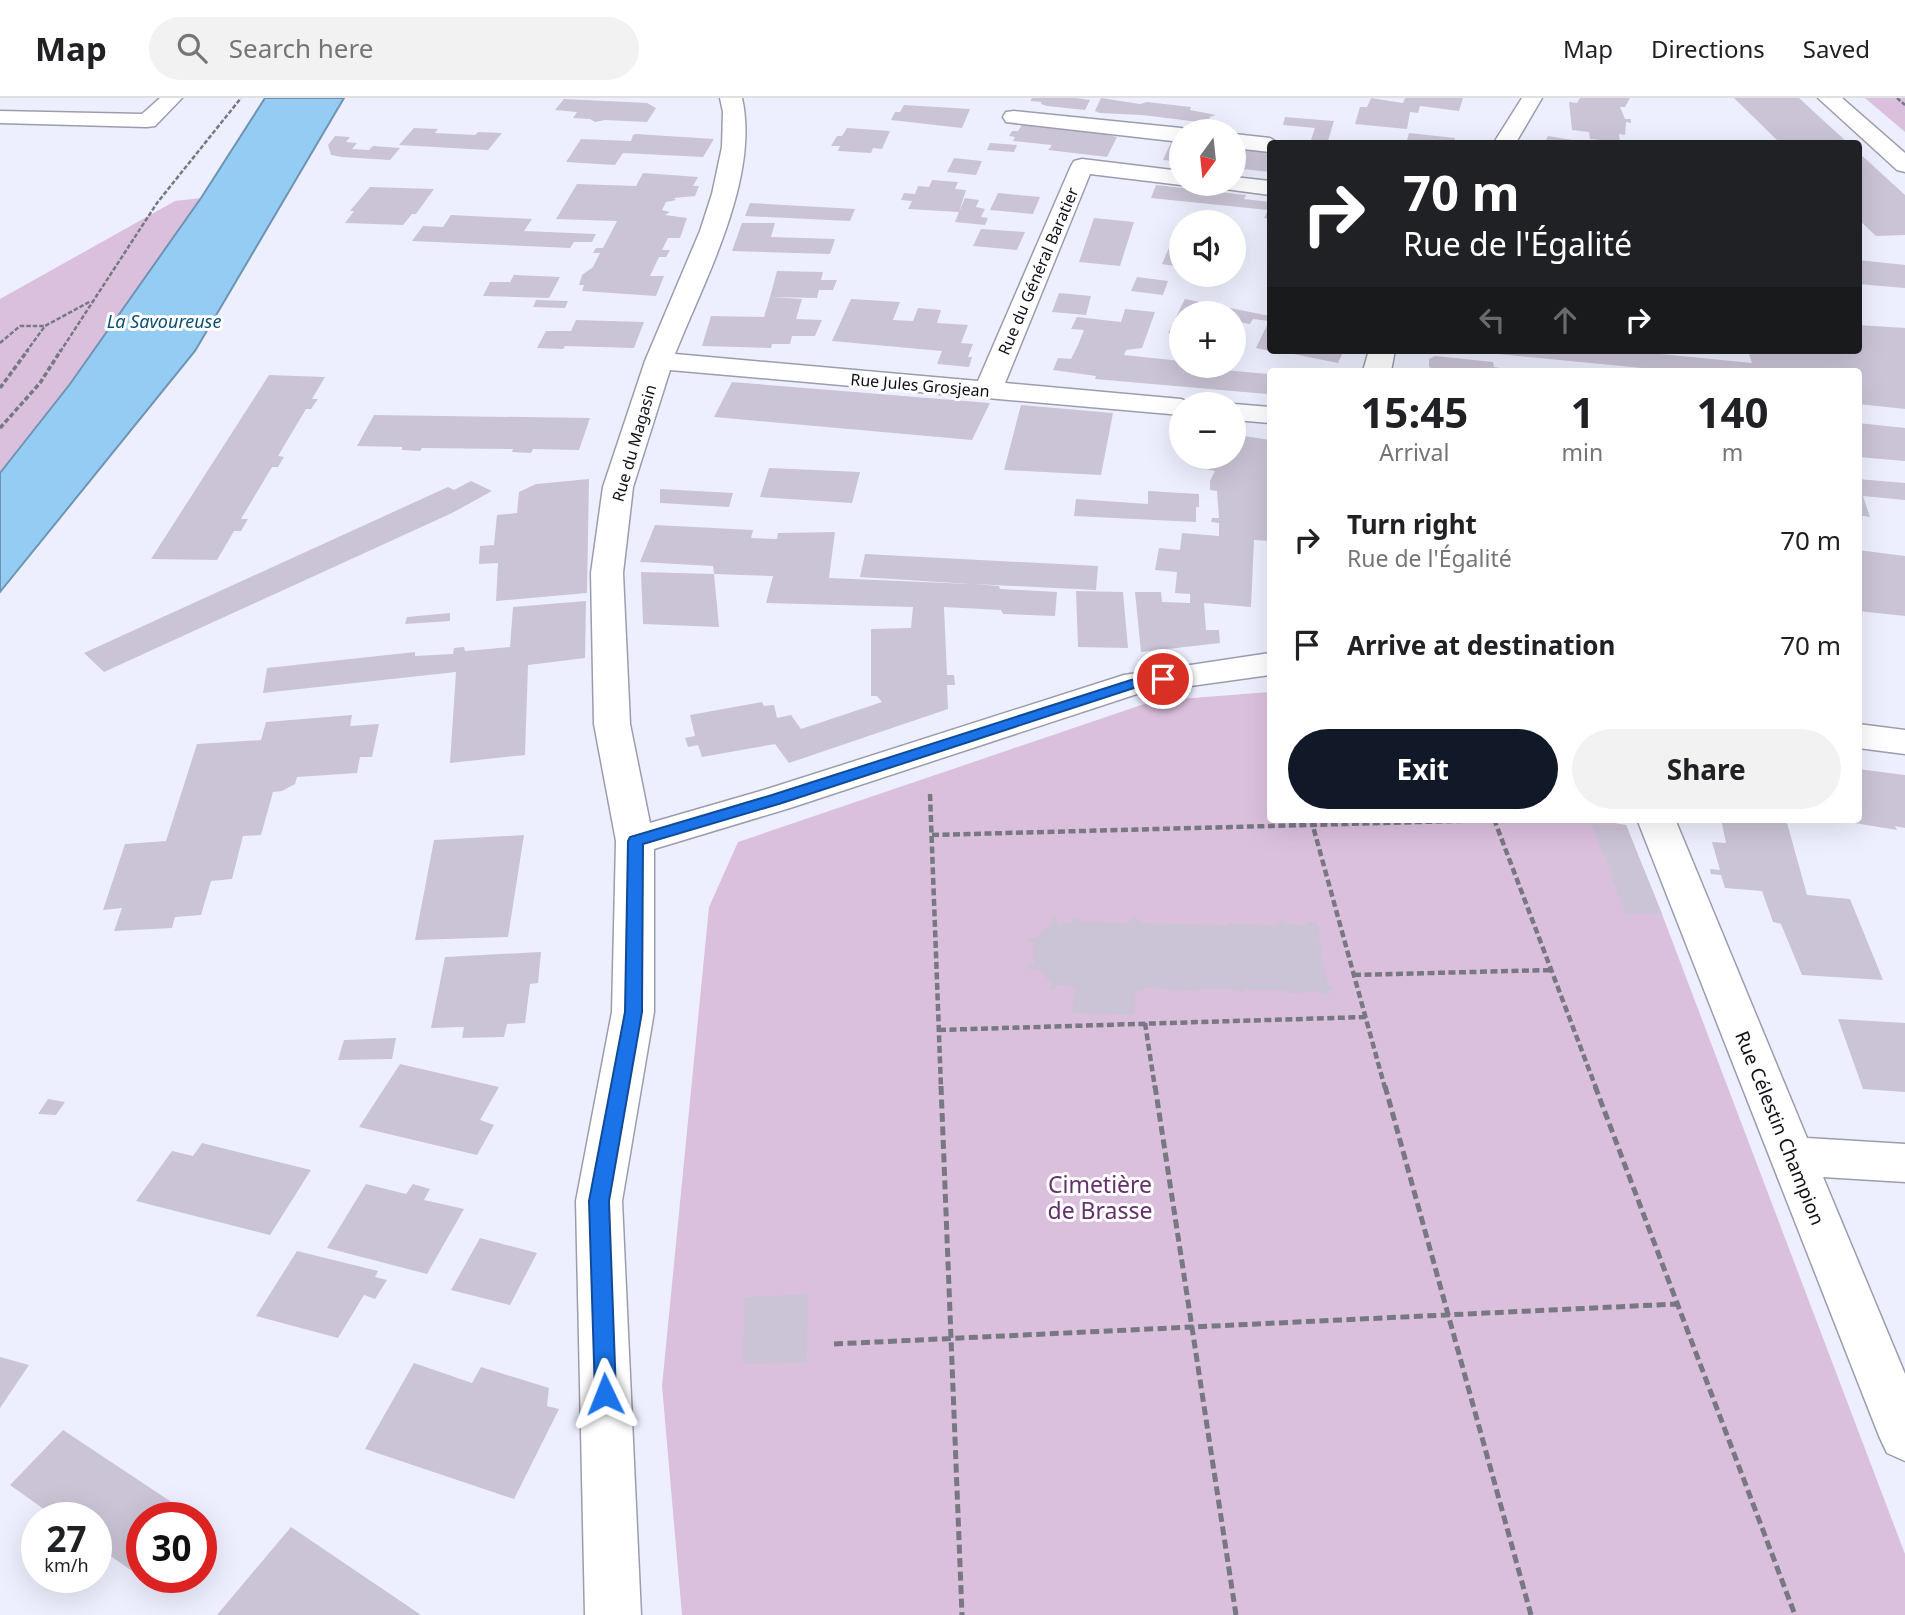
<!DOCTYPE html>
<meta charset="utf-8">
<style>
:root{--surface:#fff;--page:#f2f2f2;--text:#202124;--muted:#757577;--line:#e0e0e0;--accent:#111827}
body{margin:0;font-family:"Noto Sans",sans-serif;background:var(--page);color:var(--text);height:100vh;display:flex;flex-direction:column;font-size:26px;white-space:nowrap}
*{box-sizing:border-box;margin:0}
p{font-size:23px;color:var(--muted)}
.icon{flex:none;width:38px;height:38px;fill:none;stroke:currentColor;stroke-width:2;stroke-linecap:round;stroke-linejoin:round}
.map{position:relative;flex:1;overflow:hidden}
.panel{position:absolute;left:1267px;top:270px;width:595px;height:455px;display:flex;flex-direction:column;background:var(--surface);border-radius:7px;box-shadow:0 7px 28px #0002}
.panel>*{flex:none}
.guide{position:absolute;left:1267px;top:42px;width:595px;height:214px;border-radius:7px;box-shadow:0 7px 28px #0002;background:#202124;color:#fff;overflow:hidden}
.needle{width:46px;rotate:195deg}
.buttons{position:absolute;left:1169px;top:21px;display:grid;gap:14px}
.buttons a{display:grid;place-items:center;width:77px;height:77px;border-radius:50%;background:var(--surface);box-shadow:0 7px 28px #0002;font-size:35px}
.speed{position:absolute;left:21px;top:1404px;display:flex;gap:14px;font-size:35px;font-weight:700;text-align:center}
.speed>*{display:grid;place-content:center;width:91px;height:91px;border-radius:50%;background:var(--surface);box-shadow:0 7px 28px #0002;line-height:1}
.speed small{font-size:18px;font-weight:400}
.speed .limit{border:10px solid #d22;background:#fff;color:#111}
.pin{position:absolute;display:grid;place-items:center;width:60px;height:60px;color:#fff;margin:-30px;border:4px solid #fff;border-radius:50%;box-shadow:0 2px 7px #0007}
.me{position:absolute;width:77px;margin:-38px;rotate:358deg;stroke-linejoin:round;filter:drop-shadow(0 0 5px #0008)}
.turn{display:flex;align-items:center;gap:24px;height:147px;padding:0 21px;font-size:32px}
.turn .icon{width:91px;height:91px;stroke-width:2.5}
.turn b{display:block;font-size:49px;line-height:60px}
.lanes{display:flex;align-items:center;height:66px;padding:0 21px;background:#0003;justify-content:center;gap:35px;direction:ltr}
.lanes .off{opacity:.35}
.eta{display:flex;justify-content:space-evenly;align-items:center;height:119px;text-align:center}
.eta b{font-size:42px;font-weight:700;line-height:49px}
.cta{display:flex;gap:14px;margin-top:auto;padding:14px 21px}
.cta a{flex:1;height:80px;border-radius:42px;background:var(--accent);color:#fff;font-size:28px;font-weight:700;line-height:80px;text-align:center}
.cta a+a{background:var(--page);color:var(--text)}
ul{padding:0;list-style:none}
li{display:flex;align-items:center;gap:21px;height:105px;padding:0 21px}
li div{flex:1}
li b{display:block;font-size:26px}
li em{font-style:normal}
header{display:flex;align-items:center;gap:42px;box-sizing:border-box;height:98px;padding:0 35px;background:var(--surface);border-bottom:2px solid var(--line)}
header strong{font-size:33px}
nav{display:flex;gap:38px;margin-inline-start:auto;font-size:24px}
.search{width:490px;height:63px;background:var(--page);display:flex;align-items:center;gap:18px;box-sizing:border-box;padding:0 24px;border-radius:38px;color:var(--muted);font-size:26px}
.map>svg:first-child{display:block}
</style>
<header>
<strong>Map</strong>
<div class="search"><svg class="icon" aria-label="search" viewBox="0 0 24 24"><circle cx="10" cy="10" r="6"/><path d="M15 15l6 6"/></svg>Search here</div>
<nav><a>Map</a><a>Directions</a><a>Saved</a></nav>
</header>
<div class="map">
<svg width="1905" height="1517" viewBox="0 0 1905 1517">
<rect width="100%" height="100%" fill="#eeeffe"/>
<!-- green -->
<path fill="#dbc0de" d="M 1865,0 L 1905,0 L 1905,34 Z
M 201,100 L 70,286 L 0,375 L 0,201 L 175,103 Z
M 1270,594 L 1270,721 L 1591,721 L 1626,727 L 1662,816 L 1905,1456 L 1905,1517 L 682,1517 L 662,1288 L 709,809 L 738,744 L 1153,603 Z"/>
<!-- water -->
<path fill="#95ccf4" stroke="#6d94b2" stroke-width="2" d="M 265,0 L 344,0 L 195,253 L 0,494 L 0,375 L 70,286 L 201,100 Z"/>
<!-- building -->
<path fill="#cac4d6" d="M 1032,0 L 1076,0 L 1090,2 L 1085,12 L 1047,8 L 1041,6 L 1042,4 L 1030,3 Z
M 1101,0 L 1140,6 L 1147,4 L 1191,9 L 1190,12 L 1216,17 L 1210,19 L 1207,25 L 1142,17 L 1100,15 L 1095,13 Z
M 1371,0 L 1403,5 L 1405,0 L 1463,0 L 1459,13 L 1420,8 L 1418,15 L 1410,14 L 1407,31 L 1355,26 L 1360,9 L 1367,9 Z
M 1580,0 L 1630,0 L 1625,9 L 1620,9 L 1625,21 L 1631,21 L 1631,25 L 1626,24 L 1625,37 L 1619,36 L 1620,44 L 1590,41 L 1589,34 L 1572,32 L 1569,4 L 1577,5 Z
M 1734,0 L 1799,0 L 1849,46 L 1781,46 Z
M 564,1 L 647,5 L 656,10 L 647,24 L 605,22 L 595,24 L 590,21 L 573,20 L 577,14 L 555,12 Z
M 904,7 L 970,11 L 962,30 L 891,22 L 895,14 L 900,14 Z
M 1285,19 L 1334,23 L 1327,46 L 1310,45 L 1315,30 L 1283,27 Z
M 1023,25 L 1109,35 L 1108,37 L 1117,39 L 1107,59 L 1048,52 L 1052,47 L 1013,43 L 1015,39 L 1009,38 L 1012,33 L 1018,33 Z
M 414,30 L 438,31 L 435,35 L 475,37 L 478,34 L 502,35 L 488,52 L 399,47 Z
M 847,30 L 890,33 L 882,51 L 873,50 L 871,55 L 838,53 L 840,48 L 831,48 L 837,38 L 842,38 Z
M 1409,35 L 1455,40 L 1454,46 L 1406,46 Z
M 633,37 L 636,36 L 714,41 L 703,59 L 623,55 L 615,67 L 566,64 L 581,41 L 631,43 Z
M 335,38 L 350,39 L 346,44 L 357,45 L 352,51 L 369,52 L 373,48 L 400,50 L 390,62 L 342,59 L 331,57 L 328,47 Z
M 1548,38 L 1573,42 L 1574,46 L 1544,46 Z
M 1172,42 L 1181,43 L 1181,64 L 1163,62 Z
M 990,45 L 1017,47 L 1014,54 L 987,52 Z
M 1234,48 L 1270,52 L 1270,74 L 1234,70 Z
M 1858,54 L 1905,97 L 1905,137 L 1876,138 L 1858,121 Z
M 954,60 L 982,63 L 976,77 L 947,74 Z
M 643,75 L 698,79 L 693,88 L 699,88 L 695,98 L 674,100 L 676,102 L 666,104 L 662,112 L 670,114 L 665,117 L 687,120 L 680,140 L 668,140 L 662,152 L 670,152 L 666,159 L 659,159 L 650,178 L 664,178 L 656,198 L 582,193 L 584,187 L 579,187 L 582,177 L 593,169 L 600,155 L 593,155 L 596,150 L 603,150 L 617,123 L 556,121 L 577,86 L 636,88 Z
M 932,82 L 958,84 L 955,91 L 966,92 L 959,114 L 965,100 L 979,102 L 976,109 L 985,111 L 981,119 L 988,120 L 985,127 L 955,124 L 959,114 L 908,111 L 912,103 L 901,102 L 904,95 L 915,96 L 918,88 L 929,89 Z
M 1156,87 L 1246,97 L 1244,101 L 1270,104 L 1268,112 L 1270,112 L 1270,121 L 1264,120 L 1268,112 L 1151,100 Z
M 370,89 L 434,91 L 416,116 L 412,116 L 403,127 L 345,125 L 354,113 L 350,113 Z
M 998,95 L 1040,99 L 1033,116 L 990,112 Z
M 750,105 L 855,111 L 850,123 L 745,118 Z
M 451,117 L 532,121 L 524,133 L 596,136 L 592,144 L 574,144 L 570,150 L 412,143 L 423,128 L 443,129 Z
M 1094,120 L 1134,124 L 1120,168 L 1079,164 Z
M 742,125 L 775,125 L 771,139 L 835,141 L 830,156 L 732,153 Z
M 981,131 L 1025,134 L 1017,152 L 973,148 Z
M 1177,131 L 1181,131 L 1181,169 L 1162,166 Z
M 1858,162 L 1905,167 L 1905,190 L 1858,186 Z
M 777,173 L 823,174 L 821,182 L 837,182 L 833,192 L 819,192 L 817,200 L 770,199 Z
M 514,177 L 560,179 L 549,200 L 483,198 L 490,184 L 510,184 Z
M 1137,179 L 1168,183 L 1163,197 L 1131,193 Z
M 1059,195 L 1091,198 L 1086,217 L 1052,214 Z
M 770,199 L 802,201 L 796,221 L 822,222 L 815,238 L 792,238 L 790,246 L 772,246 L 771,250 L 702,248 L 711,218 L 764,219 Z
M 851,201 L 900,204 L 893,222 L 913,223 L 918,210 L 941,212 L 937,225 L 968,227 L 961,245 L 973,246 L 968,259 L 972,259 L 969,269 L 937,266 L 942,253 L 832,243 Z
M 1185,201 L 1270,218 L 1270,253 L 1256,250 L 1269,223 L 1253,221 L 1250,226 L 1239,224 L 1234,234 L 1234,215 L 1181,215 L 1181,237 L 1168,235 Z
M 536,202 L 568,203 L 565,210 L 533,209 Z
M 1125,211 L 1155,214 L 1142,250 L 1126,252 L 1124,257 L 1181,263 L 1181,268 L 1211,268 L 1211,271 L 1269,276 L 1267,296 L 1095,281 L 1096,278 L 1053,272 L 1058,260 L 1071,261 L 1078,247 L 1084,232 L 1071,231 L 1077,219 L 1121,224 Z
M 576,222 L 644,224 L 634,250 L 565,248 L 563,251 L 537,250 L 546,233 L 571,233 Z
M 1858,227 L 1905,230 L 1905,311 L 1858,306 L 1858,273 L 1643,273 L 1642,270 L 1478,254 L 1619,252 L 1752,265 L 1748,252 L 1858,252 Z
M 1274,252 L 1344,252 L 1338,265 Z
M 1435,258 L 1493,264 L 1494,269 L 1518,273 L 1437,273 L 1429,269 L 1429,261 Z
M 269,277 L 325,279 L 312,301 L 318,301 L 311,311 L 306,311 L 278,358 L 284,359 L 278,369 L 272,369 L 241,421 L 248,421 L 241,433 L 234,433 L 217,462 L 151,461 Z
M 732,284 L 990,305 L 972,342 L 714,319 Z
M 1021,307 L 1113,315 L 1101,377 L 1004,372 Z
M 374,317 L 590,320 L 579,352 L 533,351 L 531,355 L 512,354 L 513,351 L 422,350 L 420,353 L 402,352 L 402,349 L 357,348 Z
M 1858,325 L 1905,330 L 1905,363 L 1858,359 Z
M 1238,337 L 1270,342 L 1270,443 L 1254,442 L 1251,509 L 1204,505 L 1206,532 L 1219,532 L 1220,545 L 1141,554 L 1135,494 L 1161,494 L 1162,504 L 1190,505 L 1190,496 L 1175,495 L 1177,474 L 1155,472 L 1159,450 L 1180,452 L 1182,435 L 1219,438 L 1219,425 L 1211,424 L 1212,420 L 1219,420 L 1217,393 L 1210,392 L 1210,383 L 1215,373 L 1205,371 L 1211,359 L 1234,359 L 1234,347 Z
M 769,370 L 860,374 L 852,405 L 760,399 Z
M 589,381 L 587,495 L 496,503 L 498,465 L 479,466 L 480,448 L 494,447 L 497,417 L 517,415 L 519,394 L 536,386 Z
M 1858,381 L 1905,385 L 1905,402 L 1863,398 L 1870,419 L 1858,417 Z
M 471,383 L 492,393 L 452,415 L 104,574 L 84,555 L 448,389 L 454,392 Z
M 660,391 L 733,395 L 729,409 L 660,405 Z
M 1148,393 L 1199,396 L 1199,409 L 1196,409 L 1196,424 L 1074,418 L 1076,401 L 1148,406 Z
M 655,427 L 753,432 L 751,440 L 777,441 L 778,435 L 835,434 L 829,480 L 970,486 L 860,479 L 865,456 L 1098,468 L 1096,492 L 973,486 L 999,488 L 1000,491 L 1057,494 L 1055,518 L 1003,516 L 1001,512 L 944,509 L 947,577 L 954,577 L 955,587 L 947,587 L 948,611 L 789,665 L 775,646 L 702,659 L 698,647 L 688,649 L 685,640 L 695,638 L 690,617 L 762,604 L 764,608 L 774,607 L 777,620 L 791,617 L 801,631 L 882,604 L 877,598 L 871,598 L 871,531 L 911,530 L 913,509 L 766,505 L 773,478 L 714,476 L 719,529 L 643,526 L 641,474 L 714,476 L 713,468 L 640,464 Z
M 1858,452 L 1905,458 L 1905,518 L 1858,513 Z
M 1076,493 L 1123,494 L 1128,550 L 1078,549 Z
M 586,503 L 585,560 L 528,567 L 525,657 L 450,665 L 456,574 L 263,595 L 267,570 L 415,554 L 415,558 L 453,556 L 454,550 L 464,549 L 465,553 L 510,549 L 513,509 Z
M 450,515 L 450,523 L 405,526 L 407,519 Z
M 352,617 L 350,628 L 379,626 L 372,659 L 360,659 L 357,675 L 297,679 L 295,686 L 282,693 L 273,694 L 261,737 L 243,738 L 232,781 L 211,783 L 201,817 L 175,819 L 172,830 L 114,833 L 122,810 L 103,812 L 125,746 L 166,743 L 197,646 L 261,642 L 266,624 Z
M 1858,671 L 1905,677 L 1905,730 L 1895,728 L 1897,732 L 1842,723 L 1858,721 Z
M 1721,721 L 1786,721 L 1807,797 L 1850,801 L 1883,882 L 1802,877 L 1781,826 L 1773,824 L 1762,793 L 1725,790 L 1721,777 L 1711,776 L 1710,771 L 1720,772 L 1712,744 L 1726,745 Z
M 1592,727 L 1626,727 L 1662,816 L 1626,816 Z
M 524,737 L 508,839 L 415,842 L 434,742 Z
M 1050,819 L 1057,819 L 1058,826 L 1074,824 L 1073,819 L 1079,819 L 1081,824 L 1128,825 L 1134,819 L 1140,822 L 1140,825 L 1229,827 L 1228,824 L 1234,826 L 1279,827 L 1276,823 L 1286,823 L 1285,826 L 1306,827 L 1306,824 L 1316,824 L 1322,833 L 1318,833 L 1327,887 L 1332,888 L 1334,893 L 1329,893 L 1330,897 L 1319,896 L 1318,893 L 1288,896 L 1288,892 L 1244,892 L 1245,894 L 1239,895 L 1238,891 L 1195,891 L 1196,893 L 1147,890 L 1141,893 L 1135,891 L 1134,917 L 1072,915 L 1076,889 L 1057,887 L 1055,892 L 1050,891 L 1051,885 L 1038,870 L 1030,872 L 1028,868 L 1034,865 L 1033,845 L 1027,843 L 1029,839 L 1035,840 L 1052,826 Z
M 541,854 L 538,885 L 530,886 L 525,925 L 507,926 L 504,939 L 462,940 L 464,929 L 431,930 L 445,859 Z
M 1838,921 L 1905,925 L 1905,994 L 1863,991 Z
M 396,940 L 392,961 L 338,962 L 344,942 Z
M 400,966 L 499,989 L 480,1022 L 494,1027 L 477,1057 L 359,1029 Z
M 48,1001 L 65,1004 L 56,1017 L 38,1016 Z
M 202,1045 L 311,1072 L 270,1137 L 136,1103 L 172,1053 L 193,1058 Z
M 366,1086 L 406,1096 L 413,1086 L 430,1091 L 424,1102 L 464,1111 L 427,1176 L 327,1150 Z
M 480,1140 L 537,1155 L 510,1207 L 451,1192 Z
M 297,1153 L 378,1173 L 375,1179 L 387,1182 L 375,1201 L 364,1197 L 338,1240 L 256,1218 Z
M 808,1196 L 807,1265 L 743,1266 L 744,1199 Z
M 0,1259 L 29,1267 L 0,1310 Z
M 414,1265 L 472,1285 L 481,1269 L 549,1290 L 547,1308 L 559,1311 L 514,1401 L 365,1351 Z
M 63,1332 L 194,1419 L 142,1419 L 142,1479 L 178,1479 L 164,1495 L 96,1448 L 96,1419 L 55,1419 L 10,1387 Z
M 201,1424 L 216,1434 L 201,1451 Z
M 291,1429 L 421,1517 L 217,1517 Z"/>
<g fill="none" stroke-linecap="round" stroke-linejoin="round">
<!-- minor casing -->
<g stroke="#9b9dae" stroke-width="3">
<path id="minor" d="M 160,0 L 182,0 L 155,28 L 147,29 L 0,25 L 0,13 L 142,16 Z
M 720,0 L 742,0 C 760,80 704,183 675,256 L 978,283 L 1071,68 L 1074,63 L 1082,61 L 1181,73 L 1181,86 L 1185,86 L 1181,87 L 1090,76 L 1005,285 L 1181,301 L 1193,306 L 1181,306 L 1181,317 L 670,272 L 633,389 L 623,475 L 630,626 L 650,725 L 764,692 L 1124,577 L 1270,555 L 1270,577 L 1140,595 L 790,710 L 654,751 L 654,914 L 622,1103 L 641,1517 L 585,1517 L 576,1103 L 612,914 L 616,743 L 594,626 L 591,475 L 603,389 L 645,263 L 700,133 L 712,96 L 722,49 L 723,14 Z
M 1522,0 L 1542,0 L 1515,46 L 1493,46 Z
M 1014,13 L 1181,30 L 1189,33 L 1181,33 L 1181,44 L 1006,24 L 1003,19 L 1006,14 Z
M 1234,36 L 1270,40 L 1280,46 L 1270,46 L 1270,54 L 1234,50 Z
M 1234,79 L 1270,83 L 1270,97 L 1225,91 L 1222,86 L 1234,86 Z
M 1369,252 L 1395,252 L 1391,273 L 1363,273 Z
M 1231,306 L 1234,306 L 1270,309 L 1270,325 L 1234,322 L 1234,306 Z
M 1858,626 L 1905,632 L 1905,656 L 1858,650 Z
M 1637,721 L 1675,721 L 1807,1040 L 1905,1046 L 1905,1084 L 1823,1079 L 1905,1276 L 1905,1363 L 1887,1355 L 1879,1338 Z"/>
</g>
<!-- major casing -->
<g stroke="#9b9dae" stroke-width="3">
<path id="major" d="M 1818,0 L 1842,0 L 1905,55 L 1905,74 L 1897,72 Z"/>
</g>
<!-- path-far3 -->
<path stroke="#777882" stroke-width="2.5" stroke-dasharray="4.5 2" stroke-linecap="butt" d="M 1897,0 L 1905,7
M 0,245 L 20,228 L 45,228
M 26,254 L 45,228 L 91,203
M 60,254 L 157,105 L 241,0"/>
<!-- path-far2 -->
<path stroke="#777882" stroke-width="3.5" stroke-dasharray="5 2.5" stroke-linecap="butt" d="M 0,290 L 28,252
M 0,330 L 40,285 L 61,252"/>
<!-- path-far1 -->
<path stroke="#777882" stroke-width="4.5" stroke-dasharray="7 3.5" stroke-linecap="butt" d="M 930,696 L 941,990
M 1311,721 L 1385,990
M 1494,721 L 1596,990
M 932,737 L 1494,722
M 1354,877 L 1550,872
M 1145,925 L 1155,990
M 939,932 L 1366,919"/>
<!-- path -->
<path stroke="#777882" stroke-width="5" stroke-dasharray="9 4.5" stroke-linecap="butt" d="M 941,988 L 962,1517
M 1155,988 L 1236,1517
M 1385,988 L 1531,1517
M 1595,988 L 1795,1517
M 834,1246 L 1677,1206"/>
<!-- minor -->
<use href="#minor" fill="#fff" fill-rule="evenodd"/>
<!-- major -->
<use href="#major" fill="#fff" fill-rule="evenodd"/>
</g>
<!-- route -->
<path fill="#1a73e8" stroke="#114b97" stroke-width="2" d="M 1163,577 L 1168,578 L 1168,584 L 1137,589 L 782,705 L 643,746 L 642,914 L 609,1103 L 616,1296 L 613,1303 L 605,1306 L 598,1303 L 595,1296 L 589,1103 L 625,914 L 628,743 L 630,739 L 772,697 L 1131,582 Z"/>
<g text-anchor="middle" stroke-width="6" stroke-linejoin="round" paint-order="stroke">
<!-- far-street labels -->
<g font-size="16" fill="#101017" stroke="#fefefe">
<text transform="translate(1038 173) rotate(-67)" y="6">Rue du Général Baratier</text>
<text transform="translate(920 287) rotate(5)" y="6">Rue Jules Grosjean</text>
<text transform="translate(634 345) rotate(-74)" y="6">Rue du Magasin</text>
</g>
<!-- far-water labels -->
<g font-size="18" font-style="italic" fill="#0c5076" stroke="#fefefe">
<text x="164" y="230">La Savoureuse</text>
</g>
<!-- street labels -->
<g font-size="19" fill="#101017" stroke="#fefefe">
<text transform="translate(1780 1030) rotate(68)" y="7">Rue Célestin Champion</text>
</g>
<!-- near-park labels -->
<g font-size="23" fill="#64316b" stroke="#fefefe">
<text x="1100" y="1095">Cimetière<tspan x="1100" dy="26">de Brasse</tspan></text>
</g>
</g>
</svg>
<div class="buttons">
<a><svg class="needle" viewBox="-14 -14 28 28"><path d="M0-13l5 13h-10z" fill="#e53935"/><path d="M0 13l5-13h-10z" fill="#757577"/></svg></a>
<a><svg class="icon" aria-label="sound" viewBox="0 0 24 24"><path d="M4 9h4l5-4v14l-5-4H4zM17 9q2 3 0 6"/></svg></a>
<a>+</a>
<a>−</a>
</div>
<div class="speed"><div>27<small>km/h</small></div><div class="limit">30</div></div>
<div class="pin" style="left:1163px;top:581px;background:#d93025"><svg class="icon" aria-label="arrive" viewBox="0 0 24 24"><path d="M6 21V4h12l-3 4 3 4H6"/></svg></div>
<svg class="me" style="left:605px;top:1296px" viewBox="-20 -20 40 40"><path d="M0-17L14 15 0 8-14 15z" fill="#1a73e8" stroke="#fff" stroke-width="4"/></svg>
<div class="guide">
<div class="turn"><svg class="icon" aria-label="right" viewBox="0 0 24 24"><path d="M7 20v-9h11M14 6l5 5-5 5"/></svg><div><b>70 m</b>Rue de l'Égalité</div></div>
<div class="lanes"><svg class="icon off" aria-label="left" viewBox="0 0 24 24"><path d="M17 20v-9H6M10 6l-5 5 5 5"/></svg><svg class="icon off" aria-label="ahead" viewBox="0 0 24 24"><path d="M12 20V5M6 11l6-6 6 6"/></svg><svg class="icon" aria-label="right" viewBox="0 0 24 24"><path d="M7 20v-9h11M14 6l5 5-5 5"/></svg></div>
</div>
<section class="panel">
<div class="eta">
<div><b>15:45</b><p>Arrival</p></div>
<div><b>1</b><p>min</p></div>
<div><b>140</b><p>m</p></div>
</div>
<ul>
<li><svg class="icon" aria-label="right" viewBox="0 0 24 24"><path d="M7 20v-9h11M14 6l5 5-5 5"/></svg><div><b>Turn right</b><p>Rue de l'Égalité</p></div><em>70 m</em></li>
<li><svg class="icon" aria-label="arrive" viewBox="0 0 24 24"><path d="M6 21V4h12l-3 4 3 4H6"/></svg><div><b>Arrive at destination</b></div><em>70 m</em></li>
</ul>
<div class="cta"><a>Exit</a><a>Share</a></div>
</section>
</div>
